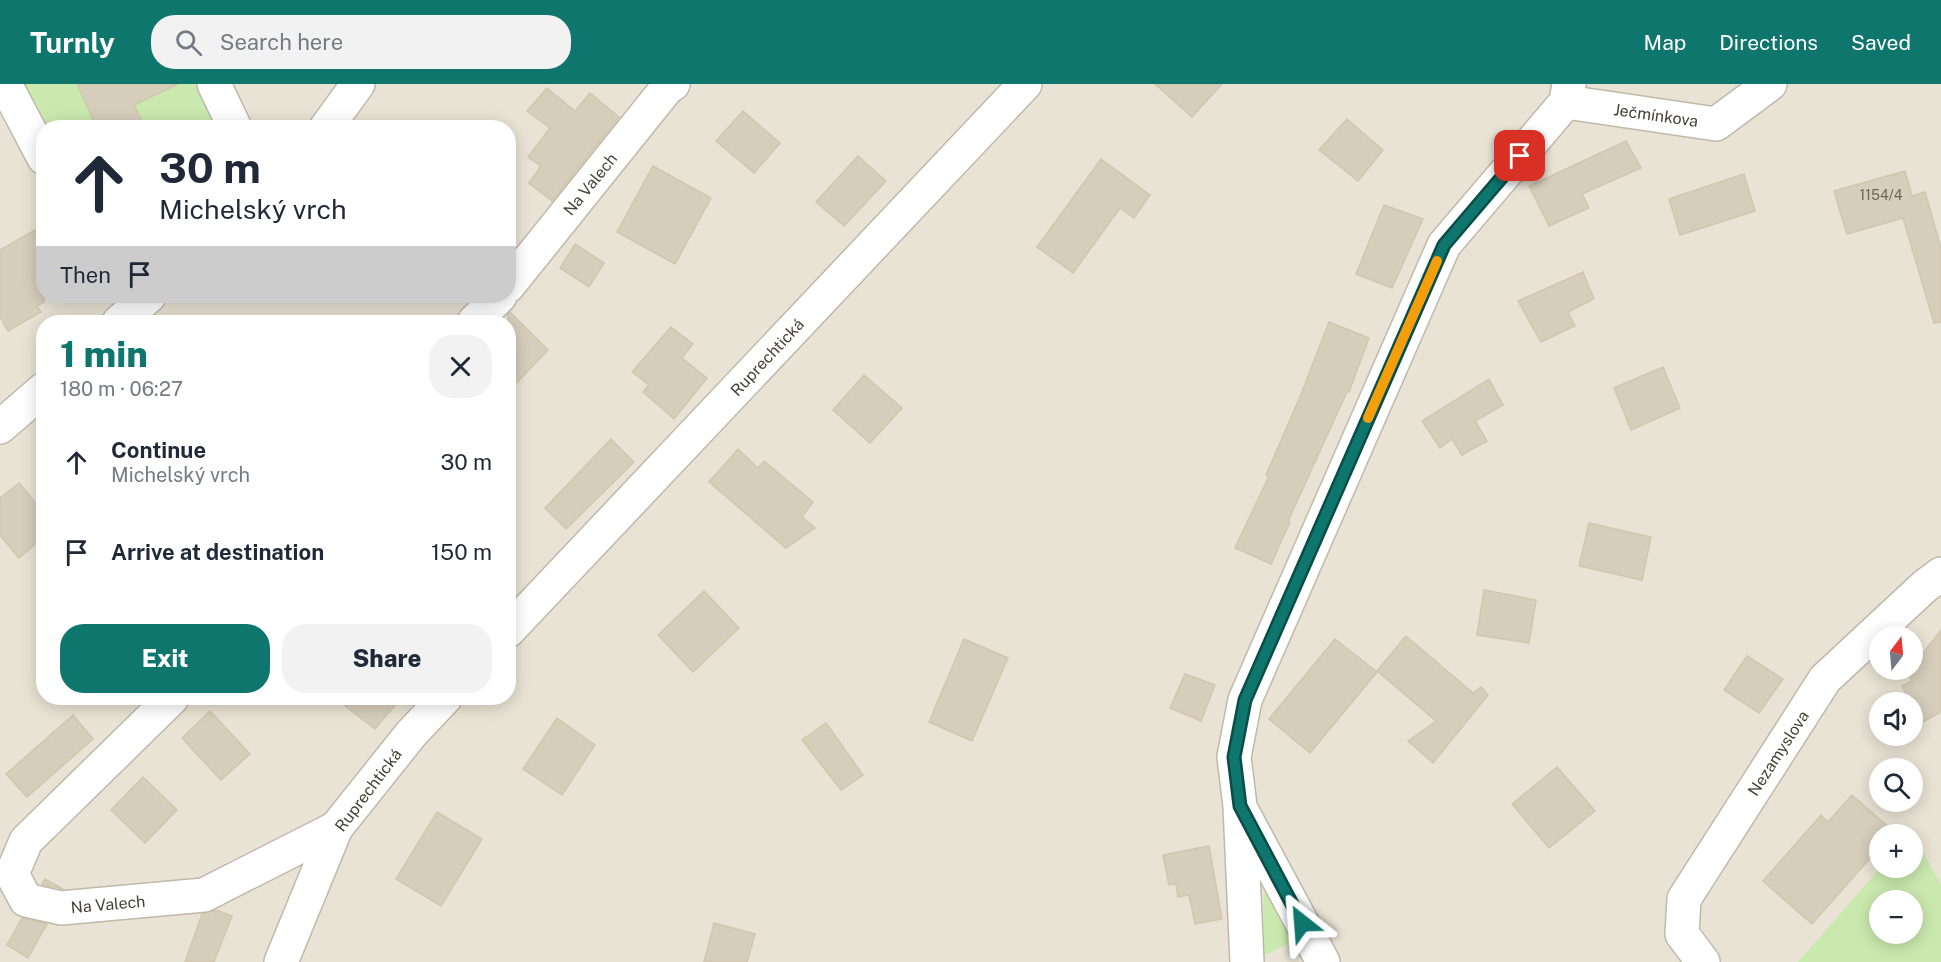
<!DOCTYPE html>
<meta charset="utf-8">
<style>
:root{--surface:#fff;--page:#f2f2f3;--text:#1f2937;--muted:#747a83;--accent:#0f766e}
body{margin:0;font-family:"Public Sans",sans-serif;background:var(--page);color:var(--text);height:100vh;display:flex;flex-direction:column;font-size:22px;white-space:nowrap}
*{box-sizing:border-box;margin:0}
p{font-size:20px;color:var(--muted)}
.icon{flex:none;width:33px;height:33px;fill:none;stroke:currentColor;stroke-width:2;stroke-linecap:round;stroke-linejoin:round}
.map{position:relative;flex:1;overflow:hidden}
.drawer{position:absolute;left:36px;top:231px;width:480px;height:390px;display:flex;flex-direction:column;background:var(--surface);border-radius:24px;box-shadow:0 3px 15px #0003}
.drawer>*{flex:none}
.hud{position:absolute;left:36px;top:36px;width:480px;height:183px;border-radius:24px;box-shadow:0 3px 15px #0003;background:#fff;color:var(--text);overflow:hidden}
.needle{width:39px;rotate:16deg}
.controls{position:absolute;left:1869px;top:542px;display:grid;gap:12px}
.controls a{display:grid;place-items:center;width:54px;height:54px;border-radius:50%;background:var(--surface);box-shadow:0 3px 15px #0003;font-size:30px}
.pin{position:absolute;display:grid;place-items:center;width:51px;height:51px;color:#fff;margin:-26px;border-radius:12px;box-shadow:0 3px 9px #0006}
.me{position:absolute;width:66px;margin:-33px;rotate:332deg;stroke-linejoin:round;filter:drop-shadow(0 0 4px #0008)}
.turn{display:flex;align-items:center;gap:21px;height:126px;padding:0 24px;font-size:27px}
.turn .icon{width:78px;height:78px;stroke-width:2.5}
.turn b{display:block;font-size:42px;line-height:51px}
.then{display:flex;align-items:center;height:57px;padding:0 24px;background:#0003;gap:12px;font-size:22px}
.round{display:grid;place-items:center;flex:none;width:63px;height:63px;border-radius:24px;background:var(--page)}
.head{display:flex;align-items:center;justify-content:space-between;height:102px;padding:0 24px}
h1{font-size:36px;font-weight:800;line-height:45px;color:var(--accent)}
.action{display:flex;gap:12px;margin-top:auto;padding:12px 24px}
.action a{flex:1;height:69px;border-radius:24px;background:var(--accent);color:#fff;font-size:24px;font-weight:800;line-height:69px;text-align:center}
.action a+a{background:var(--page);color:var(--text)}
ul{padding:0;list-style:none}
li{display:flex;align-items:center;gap:18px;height:90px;padding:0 24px}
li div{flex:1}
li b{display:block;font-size:22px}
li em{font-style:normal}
header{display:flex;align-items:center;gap:36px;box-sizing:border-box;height:84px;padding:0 30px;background:var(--accent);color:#fff}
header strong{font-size:28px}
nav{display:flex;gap:33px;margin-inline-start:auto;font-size:21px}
.search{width:420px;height:54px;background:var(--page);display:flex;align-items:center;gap:15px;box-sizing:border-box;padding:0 21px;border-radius:24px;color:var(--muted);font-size:22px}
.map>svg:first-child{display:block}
</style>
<header>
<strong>Turnly</strong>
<div class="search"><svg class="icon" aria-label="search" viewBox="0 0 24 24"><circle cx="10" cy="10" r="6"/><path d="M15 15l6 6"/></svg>Search here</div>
<nav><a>Map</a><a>Directions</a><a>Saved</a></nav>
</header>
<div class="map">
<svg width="1941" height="878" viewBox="0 0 1941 878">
<rect width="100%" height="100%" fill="#f4f1e6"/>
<!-- residential -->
<path fill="#e8e3d4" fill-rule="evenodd" d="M 0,0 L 1941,0 L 1941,878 L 0,878 ZM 44,44 L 508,44 L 508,212 L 44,212 ZM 44,238 L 508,238 L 508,614 L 44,614 ZM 1880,552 L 1912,552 L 1912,585 L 1880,585 ZM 1880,618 L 1912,618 L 1912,651 L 1880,651 ZM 1880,684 L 1912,684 L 1912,717 L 1880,717 ZM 1880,750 L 1912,750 L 1912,783 L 1880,783 ZM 1880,816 L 1912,816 L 1912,849 L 1880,849 Z"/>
<!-- green -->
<path fill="#cae9ae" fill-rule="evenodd" d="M 14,0 L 201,0 L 222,43 L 44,44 Z
M 1913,751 L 1941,800 L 1941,878 L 1798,878 L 1881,783 L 1912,783 ZM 1880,816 L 1912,816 L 1912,849 L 1880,849 Z
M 1264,806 L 1298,855 L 1262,872 Z"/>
<!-- building -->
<path fill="#d6cdbb" stroke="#d1c6ae" stroke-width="1.5" d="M 77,0 L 178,0 L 134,21 L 145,44 L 97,44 Z
M 1155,0 L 1222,0 L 1192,33 Z
M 547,4 L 575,27 L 590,9 L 619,33 L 552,117 L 529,99 L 541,82 L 528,73 L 550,44 L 527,27 Z
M 743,27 L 780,59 L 754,89 L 716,57 Z
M 1347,35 L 1383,66 L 1358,97 L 1319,66 Z
M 1626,57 L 1641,84 L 1582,110 L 1589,124 L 1549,142 L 1529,102 Z
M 858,72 L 886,97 L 844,142 L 816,118 Z
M 1101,75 L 1150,111 L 1134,134 L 1120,124 L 1073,189 L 1037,163 Z
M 653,82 L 711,114 L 675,180 L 617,148 Z
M 1905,87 L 1912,112 L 1925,108 L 1941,164 L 1941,238 L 1934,239 L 1903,134 L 1847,150 L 1834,107 Z
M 1744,90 L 1755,127 L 1680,151 L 1669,115 Z
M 1384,121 L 1423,135 L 1392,204 L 1356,190 Z
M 35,146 L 44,161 L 44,218 L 37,222 L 41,228 L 8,247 L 0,232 L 0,166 Z
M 575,160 L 604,179 L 589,203 L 560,184 Z
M 1583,188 L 1594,215 L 1568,228 L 1575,242 L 1541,258 L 1518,217 Z
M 510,228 L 548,266 L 508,308 L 508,230 Z
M 1329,238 L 1369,254 L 1349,308 L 1347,308 L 1288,437 L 1290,438 L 1271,480 L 1235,464 L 1269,392 L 1266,391 L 1302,308 Z
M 671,243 L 693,260 L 682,274 L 707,294 L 674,335 L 643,308 L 649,301 L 632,288 Z
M 1663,283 L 1680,324 L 1631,346 L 1614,304 Z
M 864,291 L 902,324 L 870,359 L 833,326 Z
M 1489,295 L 1503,321 L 1475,337 L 1487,357 L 1462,371 L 1452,355 L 1440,364 L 1422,337 Z
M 611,355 L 634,378 L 566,445 L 545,424 Z
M 738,365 L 758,384 L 764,377 L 813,418 L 802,433 L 815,444 L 786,464 L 709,398 Z
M 19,399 L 44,429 L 44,453 L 19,474 L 0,451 L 0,414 Z
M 1589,439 L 1651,453 L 1642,496 L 1579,482 Z
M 1484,506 L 1536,516 L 1529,559 L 1477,551 Z
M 704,507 L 739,544 L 693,588 L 658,551 Z
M 1941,546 L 1941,628 L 1921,639 L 1912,623 L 1912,618 L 1910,618 L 1902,602 L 1912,597 L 1905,585 L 1912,585 L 1912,579 L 1917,577 Z
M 1406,552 L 1473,609 L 1481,603 L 1488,611 L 1433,679 L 1408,657 L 1436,637 L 1377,587 Z
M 964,555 L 1008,574 L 972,657 L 929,638 Z
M 1335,555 L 1377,588 L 1310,669 L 1269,635 Z
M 1747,572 L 1783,595 L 1759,629 L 1724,606 Z
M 1185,590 L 1215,601 L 1201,637 L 1170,624 Z
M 335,614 L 401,614 L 375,645 Z
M 210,627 L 250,670 L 221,696 L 182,654 Z
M 73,631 L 93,655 L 27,713 L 6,690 Z
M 557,634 L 595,661 L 562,711 L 523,685 Z
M 826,639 L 863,691 L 841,706 L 802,656 Z
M 1557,683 L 1595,727 L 1549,764 L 1512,720 Z
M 143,693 L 177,726 L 145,759 L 111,726 Z
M 1852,711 L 1893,747 L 1891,750 L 1880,750 L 1880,763 L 1812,840 L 1763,797 L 1821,731 L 1828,738 Z
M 437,728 L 482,755 L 441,822 L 396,795 Z
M 1209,762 L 1222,835 L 1195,840 L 1189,811 L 1178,813 L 1176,800 L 1169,801 L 1163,771 Z
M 45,795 L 63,805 L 42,800 Z
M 216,826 L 232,832 L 214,878 L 185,878 L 202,830 Z
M 22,834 L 47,840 L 28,874 L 7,861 Z
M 714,839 L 755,850 L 747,878 L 704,878 Z"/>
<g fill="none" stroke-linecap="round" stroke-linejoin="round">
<!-- minor casing -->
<g stroke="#c0b9a9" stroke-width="36">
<path id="minor" d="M 5,0 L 44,74
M 214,0 L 235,44
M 1566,18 L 1716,40 L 1770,0
M 326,44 L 358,0
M 508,202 L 667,4 L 673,0
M 119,238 L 149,212
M 474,238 L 500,212
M 0,343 L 44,305
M 508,547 L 1025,0
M 172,614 L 26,757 L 12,790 L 26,816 L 61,824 L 204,811 L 336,744
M 1243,729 L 1323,878
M 281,878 L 336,744 L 411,650 L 445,614
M 1247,878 L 1240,722 L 1234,673 L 1245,616 L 1444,161 L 1566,18 L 1569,0
M 1703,878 L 1682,850 L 1684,815 L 1825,595 L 1925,502 L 1941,490"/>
</g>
<!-- minor -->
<use href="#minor" stroke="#fff" stroke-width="33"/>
</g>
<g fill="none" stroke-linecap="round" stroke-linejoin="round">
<!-- route casing -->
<g stroke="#0a4d48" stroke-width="15">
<path id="route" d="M 1302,839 L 1240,722 L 1234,673 L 1245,616 L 1444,161 L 1520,72"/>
</g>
<!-- route -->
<use href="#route" stroke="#0f766e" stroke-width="10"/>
<!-- slow -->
<path stroke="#f59e0b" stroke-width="10" d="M 1368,334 L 1437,177"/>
</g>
<g text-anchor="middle" stroke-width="6" stroke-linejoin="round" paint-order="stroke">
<!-- number labels -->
<g font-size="14" fill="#6b6456">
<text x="1881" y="116">1154/4</text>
</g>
<!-- street labels -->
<g font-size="16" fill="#474135" stroke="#fff">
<text transform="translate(1656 31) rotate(8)" y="6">Ječmínkova</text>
<text transform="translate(590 100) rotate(-51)" y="6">Na Valech</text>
<text transform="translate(767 273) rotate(-47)" y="6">Ruprechtická</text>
<text transform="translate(1778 669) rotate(-57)" y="6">Nezamyslova</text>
<text transform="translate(368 706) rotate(-53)" y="6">Ruprechtická</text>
<text transform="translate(108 820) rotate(-5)" y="6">Na Valech</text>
</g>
</g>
</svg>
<div class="controls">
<a><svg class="needle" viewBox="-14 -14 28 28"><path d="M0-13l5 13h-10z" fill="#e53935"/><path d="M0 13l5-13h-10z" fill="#747a83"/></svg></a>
<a><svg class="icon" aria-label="sound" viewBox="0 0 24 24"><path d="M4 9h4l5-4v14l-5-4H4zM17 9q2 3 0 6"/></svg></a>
<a><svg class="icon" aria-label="search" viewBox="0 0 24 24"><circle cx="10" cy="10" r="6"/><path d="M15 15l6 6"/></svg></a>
<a>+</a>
<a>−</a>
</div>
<div class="pin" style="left:1520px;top:72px;background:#d93025"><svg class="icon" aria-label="arrive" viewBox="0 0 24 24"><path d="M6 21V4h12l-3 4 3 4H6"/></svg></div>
<svg class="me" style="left:1302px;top:839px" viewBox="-20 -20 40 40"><path d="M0-17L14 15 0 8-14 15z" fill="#0f766e" stroke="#fff" stroke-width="4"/></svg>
<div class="hud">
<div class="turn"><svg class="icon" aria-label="ahead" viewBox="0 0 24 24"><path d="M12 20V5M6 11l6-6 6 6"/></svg><div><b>30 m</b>Michelský vrch</div></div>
<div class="then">Then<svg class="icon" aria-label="arrive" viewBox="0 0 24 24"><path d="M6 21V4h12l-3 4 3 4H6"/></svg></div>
</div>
<section class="drawer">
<div class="head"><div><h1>1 min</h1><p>180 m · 06:27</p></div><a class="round"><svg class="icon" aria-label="close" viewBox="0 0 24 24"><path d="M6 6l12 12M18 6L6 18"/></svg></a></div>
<ul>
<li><svg class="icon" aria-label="ahead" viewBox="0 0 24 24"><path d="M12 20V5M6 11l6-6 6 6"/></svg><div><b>Continue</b><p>Michelský vrch</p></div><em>30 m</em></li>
<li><svg class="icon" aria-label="arrive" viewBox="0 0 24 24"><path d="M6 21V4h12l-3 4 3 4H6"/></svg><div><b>Arrive at destination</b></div><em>150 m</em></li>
</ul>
<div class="action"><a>Exit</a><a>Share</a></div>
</section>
</div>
